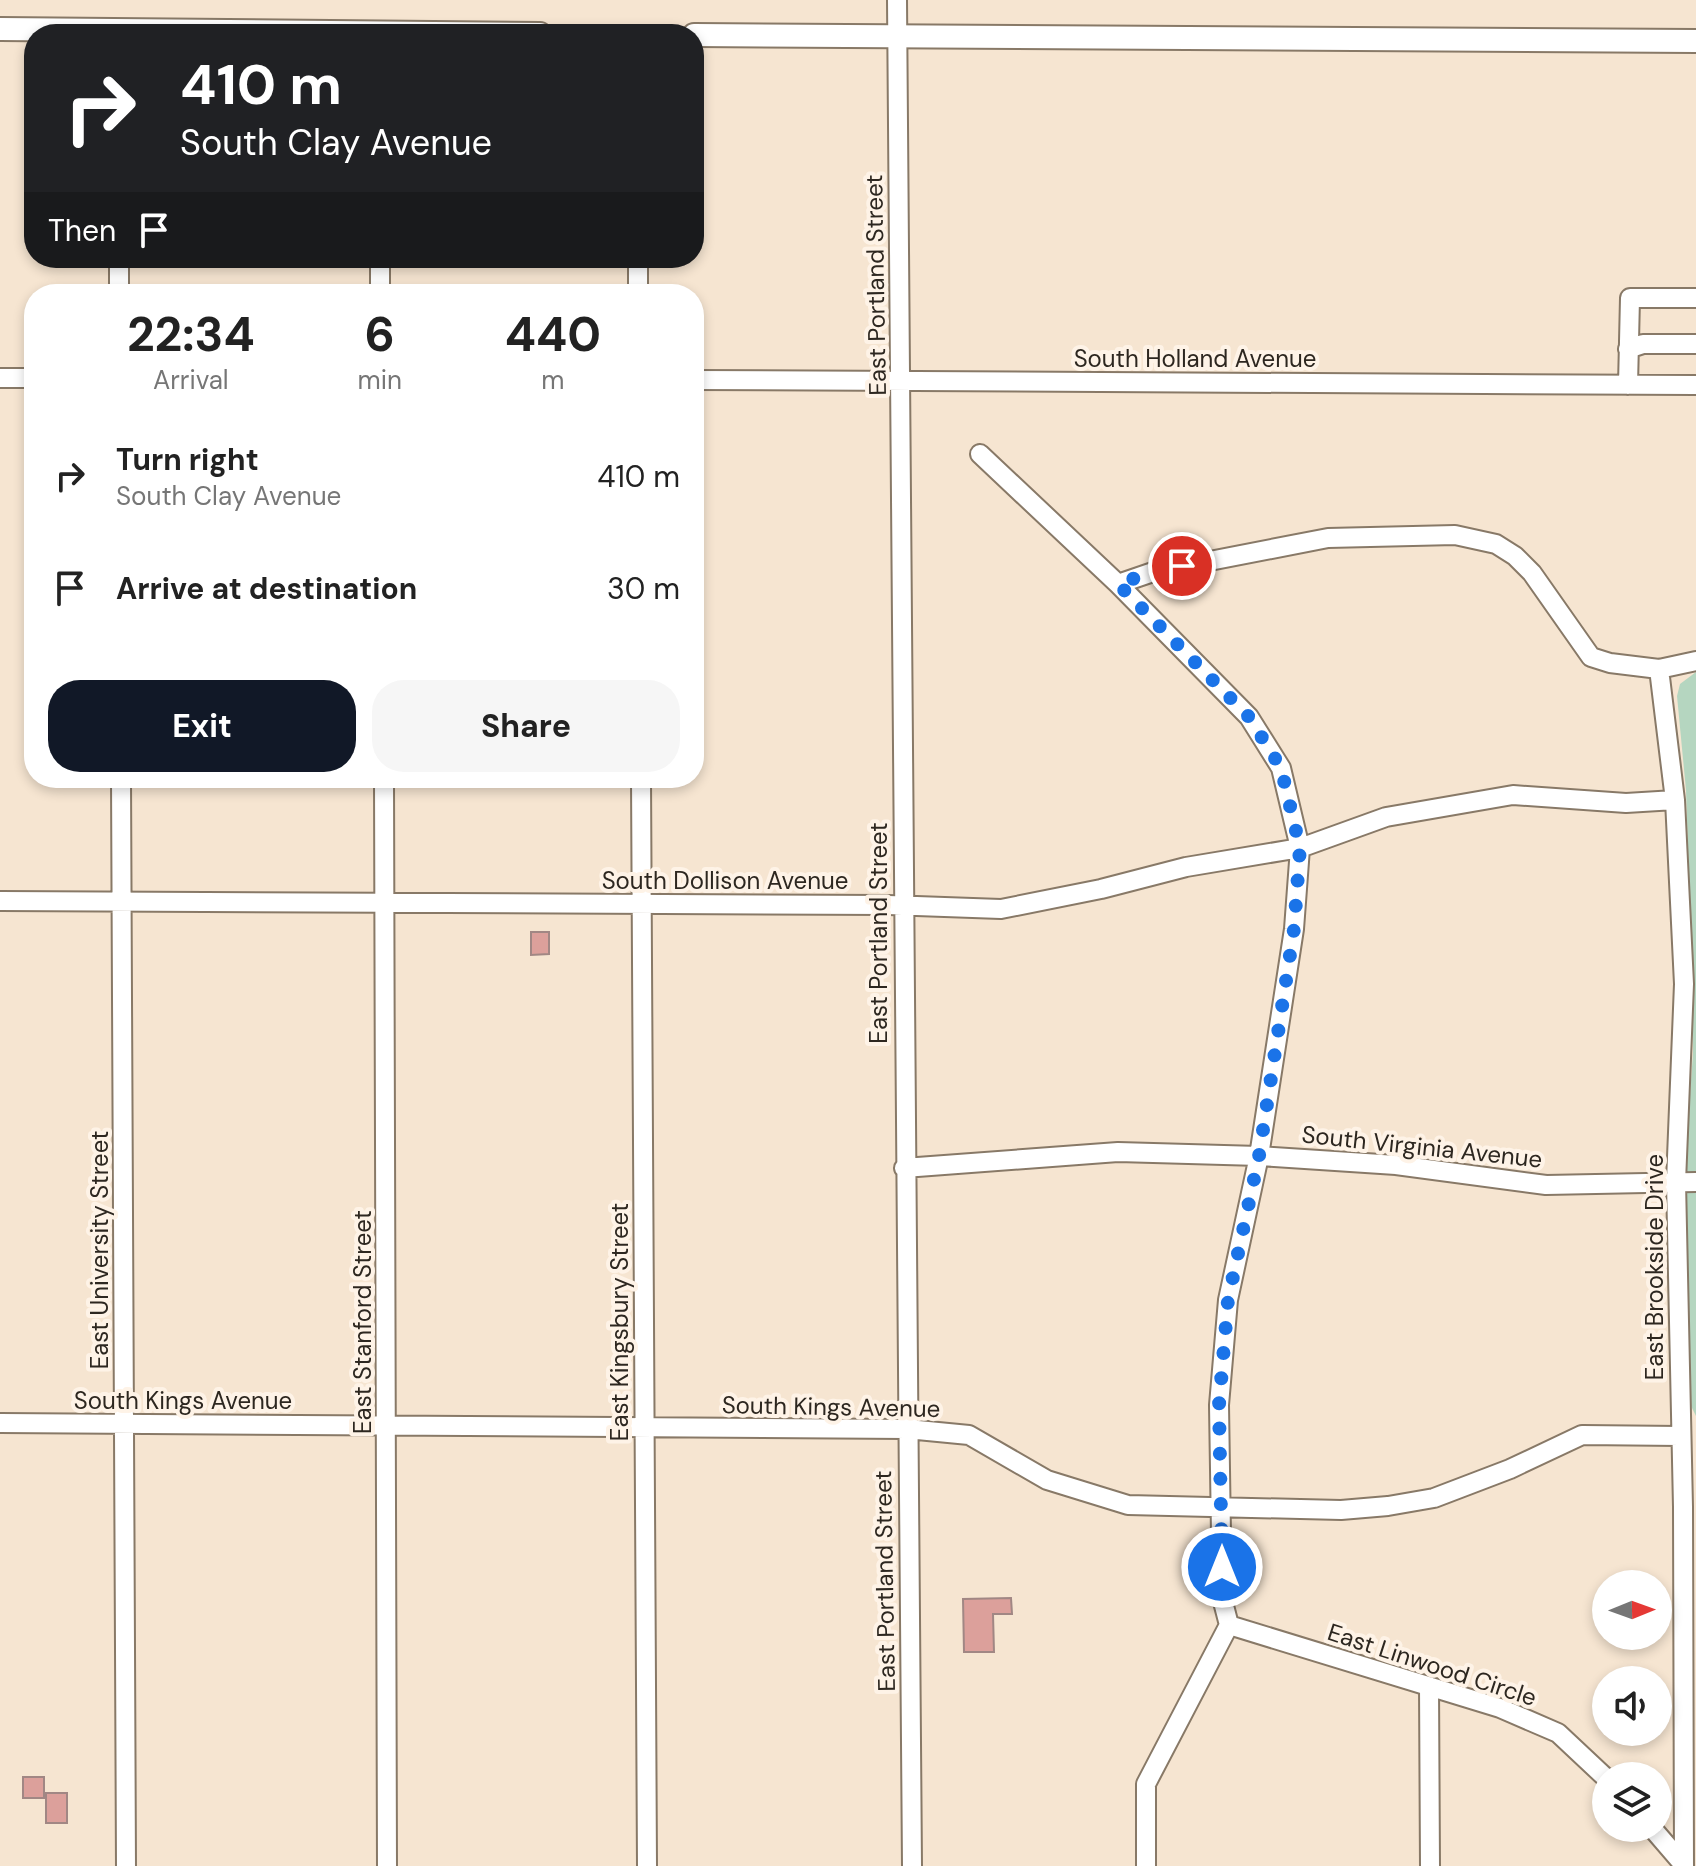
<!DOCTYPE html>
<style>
:root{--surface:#fff;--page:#f6f6f6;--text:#222;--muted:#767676;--accent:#111827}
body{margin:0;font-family:"DM Sans",sans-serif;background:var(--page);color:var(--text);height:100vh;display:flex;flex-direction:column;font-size:30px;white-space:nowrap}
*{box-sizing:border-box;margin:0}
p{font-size:26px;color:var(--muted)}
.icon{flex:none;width:44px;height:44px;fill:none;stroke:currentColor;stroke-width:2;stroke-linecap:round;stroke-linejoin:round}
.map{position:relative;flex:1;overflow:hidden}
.panel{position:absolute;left:24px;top:284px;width:680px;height:504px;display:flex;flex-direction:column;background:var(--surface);border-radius:32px;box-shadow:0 4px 12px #0003}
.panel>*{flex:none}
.top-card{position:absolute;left:24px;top:24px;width:680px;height:244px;border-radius:32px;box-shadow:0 4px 12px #0003;background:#202124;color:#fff;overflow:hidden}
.needle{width:52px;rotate:89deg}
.controls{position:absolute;left:1592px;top:1570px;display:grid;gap:16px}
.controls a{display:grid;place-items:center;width:80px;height:80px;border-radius:50%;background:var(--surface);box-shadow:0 4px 12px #0003;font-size:40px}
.pin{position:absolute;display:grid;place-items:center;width:68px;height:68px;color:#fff;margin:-34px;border:4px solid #fff;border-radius:50%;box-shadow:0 2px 8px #0007}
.me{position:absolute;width:88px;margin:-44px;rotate:0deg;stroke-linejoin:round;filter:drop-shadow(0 0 6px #0008)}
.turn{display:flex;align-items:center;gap:28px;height:168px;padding:0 24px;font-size:36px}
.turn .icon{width:104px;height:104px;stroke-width:2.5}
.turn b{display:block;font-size:56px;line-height:68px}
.then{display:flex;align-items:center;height:76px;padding:0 24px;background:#0003;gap:16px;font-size:30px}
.eta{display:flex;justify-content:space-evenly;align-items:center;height:136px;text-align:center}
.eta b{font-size:48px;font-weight:700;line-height:56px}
.action{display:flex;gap:16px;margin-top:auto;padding:16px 24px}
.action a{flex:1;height:92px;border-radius:32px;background:var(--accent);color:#fff;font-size:32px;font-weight:700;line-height:92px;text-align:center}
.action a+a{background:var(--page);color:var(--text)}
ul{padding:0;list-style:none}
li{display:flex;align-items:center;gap:24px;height:112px;padding:0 24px}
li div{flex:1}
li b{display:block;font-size:30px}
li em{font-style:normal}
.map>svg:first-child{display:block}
</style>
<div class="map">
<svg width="1696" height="1866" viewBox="0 0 1696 1866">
<rect width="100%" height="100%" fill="#f6e5d1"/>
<!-- green -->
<path fill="#b5d6c0" d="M 1696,672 L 1696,1416 L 1688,1400 L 1686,1150 L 1693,1053 L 1692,973 L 1686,790 L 1677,696 L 1680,684 Z"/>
<!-- building -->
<path fill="#dca09b" stroke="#a18784" stroke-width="2" d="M 531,932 L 549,932 L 549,954 L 531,955 Z
M 1011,1598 L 1012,1614 L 993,1614 L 994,1652 L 964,1652 L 963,1599 Z
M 23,1777 L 44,1777 L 44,1798 L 23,1798 Z
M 46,1793 L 67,1793 L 67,1823 L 46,1823 Z"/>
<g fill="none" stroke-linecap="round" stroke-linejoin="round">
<!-- minor casing -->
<g stroke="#887967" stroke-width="22">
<path id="minor" d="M 897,0 L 912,1866
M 119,258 L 119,294
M 380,258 L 380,294
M 638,258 L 638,294
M 1628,349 L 1643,344 L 1696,344
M 0,378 L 34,378
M 694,380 L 1696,385
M 1628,385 L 1630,298 L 1696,298
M 980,454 L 1118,584 L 1249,717 L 1281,768 L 1300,848 L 1294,929 L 1259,1156 L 1228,1300 L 1219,1405 L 1222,1598 L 1229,1625 L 1146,1784 L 1146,1866
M 1118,584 L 1153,572 L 1328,538 L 1455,535 L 1496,544 L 1515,556 L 1532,573 L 1591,657 L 1610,663 L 1659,669 L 1696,661
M 1659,669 L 1675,800 L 1684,984 L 1676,1182 L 1683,1507 L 1684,1866
M 121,778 L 126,1866
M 384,778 L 387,1866
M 641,778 L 647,1866
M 0,901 L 888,905 L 1001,909 L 1101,889 L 1186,867 L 1300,848 L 1386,817 L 1513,795 L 1626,803 L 1675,800
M 904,1168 L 1118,1152 L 1259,1156 L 1396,1165 L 1546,1185 L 1696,1182
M 0,1423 L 907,1429 L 969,1435 L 1047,1480 L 1128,1505 L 1341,1510 L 1388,1506 L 1434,1498 L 1510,1469 L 1582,1435 L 1680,1436
M 1229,1625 L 1500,1708 L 1558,1733 L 1606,1778
M 1429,1686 L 1430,1866
M 1652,1828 L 1683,1864"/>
</g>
<!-- major casing -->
<g stroke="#887967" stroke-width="26">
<path id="major" d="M 0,29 L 540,34
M 694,35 L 1696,41"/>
</g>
<!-- minor -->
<use href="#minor" stroke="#fff" stroke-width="18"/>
<!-- major -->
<use href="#major" stroke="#fff" stroke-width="22"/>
</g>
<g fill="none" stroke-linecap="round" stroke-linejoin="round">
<!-- route -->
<path stroke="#1a73e8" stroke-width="14" stroke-dasharray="0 25.2" d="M 1182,566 L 1153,572 L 1118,584 L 1249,717 L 1281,768 L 1300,848 L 1294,929 L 1259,1156 L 1228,1300 L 1219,1405 L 1222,1567"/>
</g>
<g text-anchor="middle" stroke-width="8" stroke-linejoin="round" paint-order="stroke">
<!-- street labels -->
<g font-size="24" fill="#2d2720" stroke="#fef3e7">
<text transform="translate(876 285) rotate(-91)" y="8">East Portland Street</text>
<text x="1195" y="367">South Holland Avenue</text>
<text x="725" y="889">South Dollison Avenue</text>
<text transform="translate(879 933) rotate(-90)" y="8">East Portland Street</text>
<text transform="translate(1422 1147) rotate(6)" y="8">South Virginia Avenue</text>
<text transform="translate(100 1250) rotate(-90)" y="8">East University Street</text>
<text transform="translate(1655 1267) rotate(-90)" y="8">East Brookside Drive</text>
<text transform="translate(363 1322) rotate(-90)" y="8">East Stanford Street</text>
<text transform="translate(620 1322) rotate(-90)" y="8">East Kingsbury Street</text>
<text x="183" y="1409">South Kings Avenue</text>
<text transform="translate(831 1407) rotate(1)" y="8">South Kings Avenue</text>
<text transform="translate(885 1581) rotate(-91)" y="8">East Portland Street</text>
<text transform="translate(1432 1665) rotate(18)" y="8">East Linwood Circle</text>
</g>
</g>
</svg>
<div class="controls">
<a><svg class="needle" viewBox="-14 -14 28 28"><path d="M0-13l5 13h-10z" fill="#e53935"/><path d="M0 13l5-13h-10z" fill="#767676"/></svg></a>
<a><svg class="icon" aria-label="sound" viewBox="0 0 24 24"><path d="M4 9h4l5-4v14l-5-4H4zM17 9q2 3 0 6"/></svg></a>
<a><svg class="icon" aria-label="layers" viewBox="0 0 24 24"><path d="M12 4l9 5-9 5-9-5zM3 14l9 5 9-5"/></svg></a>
</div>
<div class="pin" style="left:1182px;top:566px;background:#d93025"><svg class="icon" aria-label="arrive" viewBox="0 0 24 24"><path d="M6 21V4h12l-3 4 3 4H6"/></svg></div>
<svg class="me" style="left:1222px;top:1567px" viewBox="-20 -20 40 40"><circle r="17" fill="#1a73e8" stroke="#fff" stroke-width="3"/><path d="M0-11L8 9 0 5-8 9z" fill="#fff"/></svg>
<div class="top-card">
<div class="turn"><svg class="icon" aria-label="right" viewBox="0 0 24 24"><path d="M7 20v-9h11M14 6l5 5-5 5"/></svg><div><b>410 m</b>South Clay Avenue</div></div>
<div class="then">Then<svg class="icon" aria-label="arrive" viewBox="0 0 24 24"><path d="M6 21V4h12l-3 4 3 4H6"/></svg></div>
</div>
<section class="panel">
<div class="eta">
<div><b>22:34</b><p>Arrival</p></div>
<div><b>6</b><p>min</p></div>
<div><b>440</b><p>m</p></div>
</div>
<ul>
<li><svg class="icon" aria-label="right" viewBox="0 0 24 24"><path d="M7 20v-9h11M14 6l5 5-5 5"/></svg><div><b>Turn right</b><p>South Clay Avenue</p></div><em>410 m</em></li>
<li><svg class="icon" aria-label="arrive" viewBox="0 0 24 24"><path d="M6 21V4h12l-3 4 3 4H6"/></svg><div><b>Arrive at destination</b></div><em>30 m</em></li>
</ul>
<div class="action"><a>Exit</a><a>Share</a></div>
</section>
</div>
